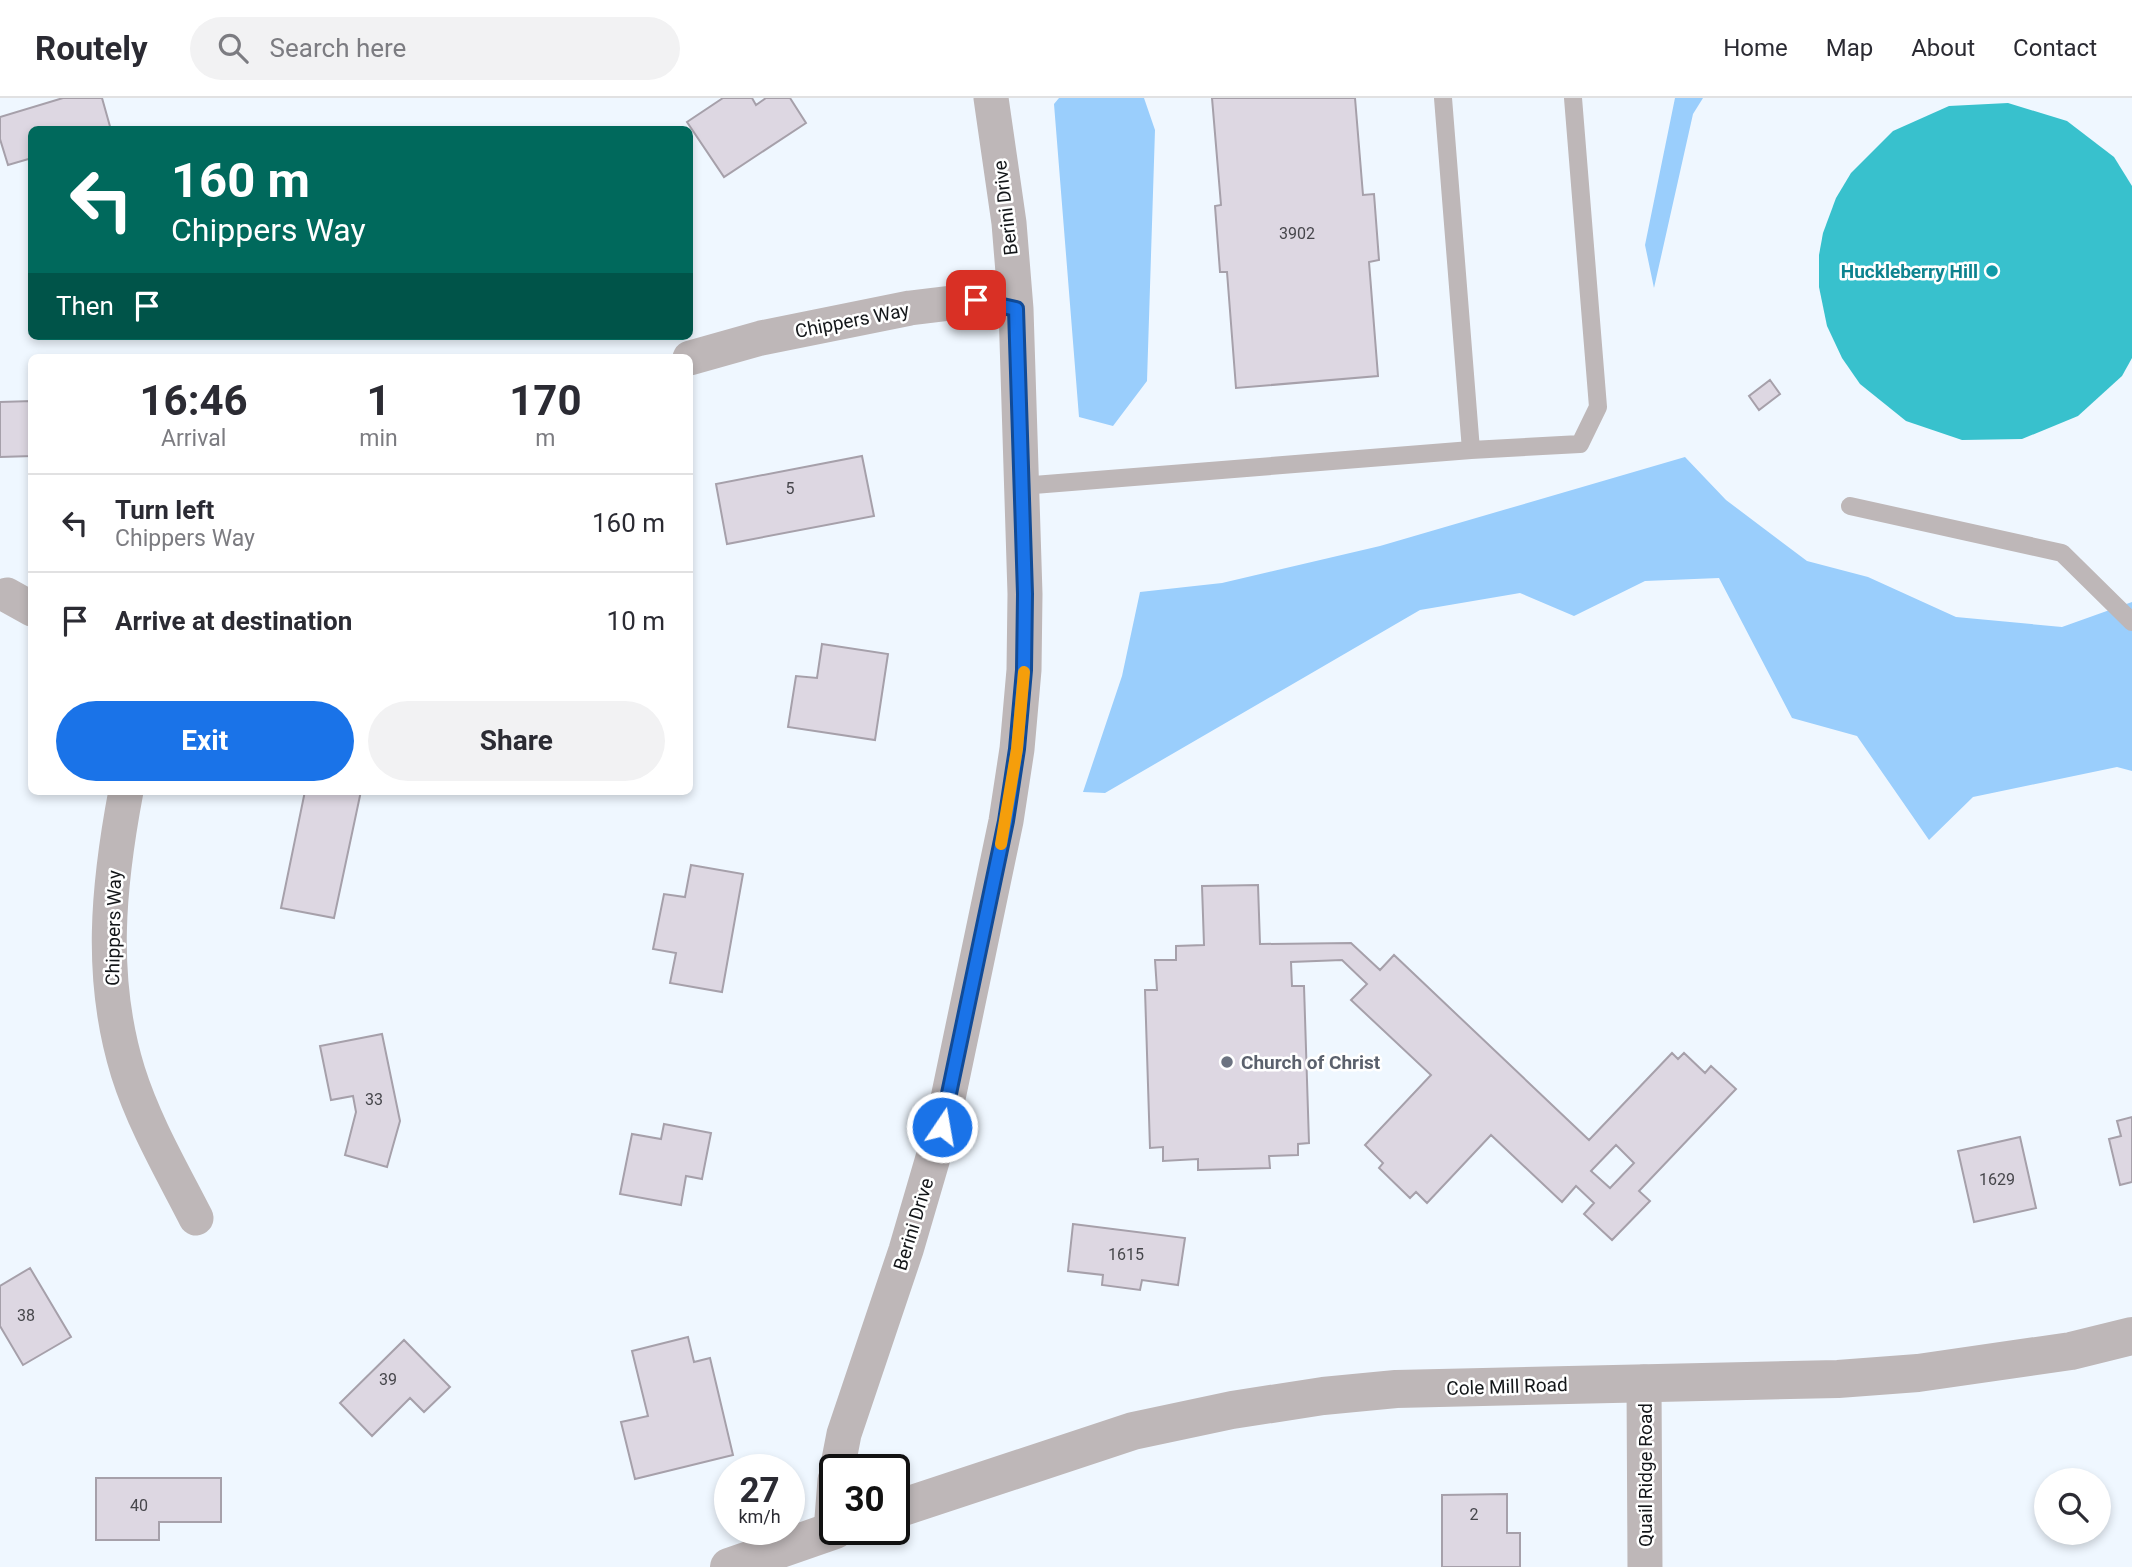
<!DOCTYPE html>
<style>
:root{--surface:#fff;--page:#f2f2f3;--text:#2b2b33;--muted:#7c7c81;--line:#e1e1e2;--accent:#1a73e8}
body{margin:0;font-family:Roboto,sans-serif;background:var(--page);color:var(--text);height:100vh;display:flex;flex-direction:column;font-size:26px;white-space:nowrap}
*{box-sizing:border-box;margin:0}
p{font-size:23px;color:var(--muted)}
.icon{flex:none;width:38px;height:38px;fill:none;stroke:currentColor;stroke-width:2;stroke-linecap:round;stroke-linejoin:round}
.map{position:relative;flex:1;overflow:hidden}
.drawer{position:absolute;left:28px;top:256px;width:665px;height:441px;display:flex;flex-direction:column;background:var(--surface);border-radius:10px;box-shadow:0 4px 10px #0003}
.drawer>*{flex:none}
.top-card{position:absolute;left:28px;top:28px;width:665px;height:214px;border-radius:10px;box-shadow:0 4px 10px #0003;background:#00695c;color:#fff;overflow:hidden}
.controls{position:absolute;left:2034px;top:1370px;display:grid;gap:14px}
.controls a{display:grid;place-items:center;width:77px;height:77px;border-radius:50%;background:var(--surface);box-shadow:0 4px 10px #0003;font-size:35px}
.speed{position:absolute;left:714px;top:1356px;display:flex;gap:14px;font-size:35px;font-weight:700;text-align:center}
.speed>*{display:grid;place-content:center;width:91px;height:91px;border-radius:50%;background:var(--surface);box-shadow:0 4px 10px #0003;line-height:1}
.speed small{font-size:18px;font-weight:400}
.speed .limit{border:4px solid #111;border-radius:10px;background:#fff;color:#111}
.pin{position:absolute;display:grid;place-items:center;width:60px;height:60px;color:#fff;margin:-30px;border-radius:14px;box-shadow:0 4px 10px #0006}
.me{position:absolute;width:77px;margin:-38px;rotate:12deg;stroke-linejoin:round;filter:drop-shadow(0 0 5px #0008)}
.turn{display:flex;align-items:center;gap:24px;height:147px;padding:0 28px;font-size:32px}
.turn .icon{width:91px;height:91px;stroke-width:2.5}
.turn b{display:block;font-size:49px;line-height:60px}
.then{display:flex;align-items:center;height:66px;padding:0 28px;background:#0003;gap:14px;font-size:26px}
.eta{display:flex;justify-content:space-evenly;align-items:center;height:119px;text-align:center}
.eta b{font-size:42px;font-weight:700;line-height:49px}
.primary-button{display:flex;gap:14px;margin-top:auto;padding:14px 28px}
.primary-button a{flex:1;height:80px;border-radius:42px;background:var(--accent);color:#fff;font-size:28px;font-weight:700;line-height:80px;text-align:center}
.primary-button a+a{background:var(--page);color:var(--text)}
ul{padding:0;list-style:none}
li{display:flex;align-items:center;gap:21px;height:98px;padding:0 28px;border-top:2px solid var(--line)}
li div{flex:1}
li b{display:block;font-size:26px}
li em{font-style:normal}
header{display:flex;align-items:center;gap:42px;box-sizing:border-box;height:98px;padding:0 35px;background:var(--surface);border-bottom:2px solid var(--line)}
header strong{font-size:33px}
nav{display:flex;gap:38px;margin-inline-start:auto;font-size:24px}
.search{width:490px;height:63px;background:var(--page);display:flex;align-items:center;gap:18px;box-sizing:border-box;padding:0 24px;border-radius:38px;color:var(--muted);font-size:26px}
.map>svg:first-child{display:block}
</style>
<header>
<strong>Routely</strong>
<div class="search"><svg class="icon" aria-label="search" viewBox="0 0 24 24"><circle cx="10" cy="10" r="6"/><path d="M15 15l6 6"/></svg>Search here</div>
<nav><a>Home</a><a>Map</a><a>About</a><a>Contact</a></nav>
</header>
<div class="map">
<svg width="2132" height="1469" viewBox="0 0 2132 1469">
<rect width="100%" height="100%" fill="#eff7ff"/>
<!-- green -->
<path fill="#9acefc" d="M 1059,0 L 1144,0 L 1155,32 L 1147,283 L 1113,328 L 1079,319 L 1054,6 Z
M 1675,0 L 1703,0 L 1693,16 L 1654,190 L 1645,147 Z
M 1685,359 L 1726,402 L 1807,463 L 1868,479 L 1956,519 L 2062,529 L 2132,504 L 2132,673 L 2117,669 L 1973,699 L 1929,742 L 1857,638 L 1792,620 L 1719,480 L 1645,483 L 1574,518 L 1520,495 L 1420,512 L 1105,695 L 1083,694 L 1122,578 L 1140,494 L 1222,485 L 1380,448 Z"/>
<!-- water -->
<path fill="#38c1cd" d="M 2008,5 L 2067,23 L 2114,59 L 2132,88 L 2132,260 L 2122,278 L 2078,318 L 2022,341 L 1962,342 L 1906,323 L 1860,286 L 1842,260 L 1827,228 L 1819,189 L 1819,157 L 1823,135 L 1836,100 L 1851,75 L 1893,33 L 1949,8 Z"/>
<!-- building -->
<path fill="#ddd7e2" stroke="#a6a0aa" stroke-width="2" fill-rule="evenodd" d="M 63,0 L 102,0 L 111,32 L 32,32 L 32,60 L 8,67 L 0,41 L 0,19 Z
M 723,0 L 752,0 L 756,7 L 766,0 L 790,0 L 806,25 L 724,79 L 687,24 Z
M 1212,0 L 1355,0 L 1363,97 L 1374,96 L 1379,162 L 1369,164 L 1378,278 L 1236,290 L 1227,174 L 1220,174 L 1215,108 L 1221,107 Z
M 1770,282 L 1780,296 L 1759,312 L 1749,298 Z
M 32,303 L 32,358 L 0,359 L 0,304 Z
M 862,358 L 874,418 L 727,446 L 716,386 Z
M 822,546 L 888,556 L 875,642 L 788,629 L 796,578 L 817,580 Z
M 305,693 L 361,693 L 334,820 L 281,810 Z
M 691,767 L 743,776 L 722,894 L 670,885 L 676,855 L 653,851 L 664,796 L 685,799 Z
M 1258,787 L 1260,846 L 1351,845 L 1380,872 L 1394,857 L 1589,1042 L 1672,955 L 1678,961 L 1684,955 L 1705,975 L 1711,968 L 1736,991 L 1639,1093 L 1650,1103 L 1612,1142 L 1584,1116 L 1594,1105 L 1576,1088 L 1562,1104 L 1491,1037 L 1427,1105 L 1416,1094 L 1410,1100 L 1379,1070 L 1383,1065 L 1365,1047 L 1431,977 L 1351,902 L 1367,886 L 1342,862 L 1291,864 L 1292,888 L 1304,888 L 1309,1045 L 1298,1046 L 1298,1057 L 1269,1058 L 1270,1070 L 1198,1072 L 1198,1061 L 1163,1063 L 1163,1049 L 1150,1050 L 1145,892 L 1157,892 L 1155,862 L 1176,862 L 1176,848 L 1204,847 L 1202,788 ZM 1616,1047 L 1634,1065 L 1610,1090 L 1591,1073 Z
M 382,936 L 400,1023 L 387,1069 L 345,1057 L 356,1014 L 353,998 L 331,1002 L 320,948 Z
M 2132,1019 L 2132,1084 L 2120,1087 L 2109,1041 L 2121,1038 L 2117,1023 Z
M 664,1026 L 711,1035 L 702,1081 L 686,1078 L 681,1107 L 620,1096 L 632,1036 L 661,1041 Z
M 2020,1039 L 2036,1110 L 1974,1124 L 1958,1053 Z
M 1073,1126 L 1185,1140 L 1178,1187 L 1142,1182 L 1140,1192 L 1102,1187 L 1103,1177 L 1068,1173 Z
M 30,1170 L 71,1239 L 23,1267 L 0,1228 L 0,1188 Z
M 688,1239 L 694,1264 L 710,1260 L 733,1357 L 635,1381 L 621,1324 L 648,1318 L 632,1253 Z
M 404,1242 L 450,1289 L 424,1314 L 410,1300 L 372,1338 L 340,1305 Z
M 96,1380 L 221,1380 L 221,1424 L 159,1424 L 159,1442 L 96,1442 Z
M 1507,1396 L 1507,1435 L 1520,1435 L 1520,1469 L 1442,1469 L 1442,1397 Z"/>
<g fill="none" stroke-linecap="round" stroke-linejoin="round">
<!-- service -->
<path stroke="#beb7b8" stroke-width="18" d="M 1471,352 L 1580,346 L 1598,309 L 1573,0
M 1021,388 L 1471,352 L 1443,0
M 1850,408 L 2062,455 L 2132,524"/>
<!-- minor -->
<path stroke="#beb7b8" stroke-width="35" d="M 690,260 L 761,240 L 910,210 L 976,202 L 1016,211
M 7,497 L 32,511
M 126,693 C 108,788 99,880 128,974 C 144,1025 172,1073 196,1120
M 1644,1284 L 1645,1469
M 837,1372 L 844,1336 L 906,1152 L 942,1029 L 1006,723 L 1017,651 L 1024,572 L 1025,496 L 1016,211 L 1009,125 L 991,0
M 831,1433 L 835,1382"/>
<!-- tertiary -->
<path stroke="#beb7b8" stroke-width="38" d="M 894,1412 L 1133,1333 L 1232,1312 L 1323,1298 L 1396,1291 L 1838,1281 L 1918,1275 L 2071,1253 L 2132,1238
M 729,1469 L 835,1432"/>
</g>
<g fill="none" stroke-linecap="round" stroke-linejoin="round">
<!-- route casing -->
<g stroke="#114b97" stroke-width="18">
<path id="route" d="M 942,1029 L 1006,723 L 1017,651 L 1024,572 L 1025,496 L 1016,211 L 976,202"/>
</g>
<!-- route -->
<use href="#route" stroke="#1a73e8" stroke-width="12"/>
<!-- slow -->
<path stroke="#f59e0b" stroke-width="12" d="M 1001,746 L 1017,651 L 1024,574"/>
</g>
<!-- markers -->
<circle fill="#0f9aa8" stroke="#fff" stroke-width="2.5" cx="1992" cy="173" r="7"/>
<circle fill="#6b7280" stroke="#fff" stroke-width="2.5" cx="1227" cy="964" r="7"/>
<g text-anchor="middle" stroke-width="5" stroke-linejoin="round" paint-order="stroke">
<!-- number labels -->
<g font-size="16" fill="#46464b">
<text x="1297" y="141">3902</text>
<text x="790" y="396">5</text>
<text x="374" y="1007">33</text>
<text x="1997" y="1087">1629</text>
<text x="1126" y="1162">1615</text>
<text x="26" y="1223">38</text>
<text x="388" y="1287">39</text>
<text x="139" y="1413">40</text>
<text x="1474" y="1422">2</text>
</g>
<!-- street labels -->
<g font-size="19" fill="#131619" stroke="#fff">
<text transform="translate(1005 110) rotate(-97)" y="7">Berini Drive</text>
<text transform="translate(852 222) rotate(-11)" y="7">Chippers Way</text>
<text transform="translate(113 830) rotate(-89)" y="7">Chippers Way</text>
<text transform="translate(913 1126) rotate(-73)" y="7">Berini Drive</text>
<text transform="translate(1507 1288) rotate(-2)" y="7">Cole Mill Road</text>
<text transform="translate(1645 1377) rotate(-90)" y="7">Quail Ridge Road</text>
</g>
<!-- culture labels -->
<g font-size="19" font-weight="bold" fill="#0d838f" stroke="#fff" text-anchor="end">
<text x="1978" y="180">Huckleberry Hill</text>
</g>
<!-- worship labels -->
<g font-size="19" font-weight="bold" fill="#5b616d" stroke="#fff" text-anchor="start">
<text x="1241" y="971">Church of Christ</text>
</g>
</g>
</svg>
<div class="controls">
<a><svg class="icon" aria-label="search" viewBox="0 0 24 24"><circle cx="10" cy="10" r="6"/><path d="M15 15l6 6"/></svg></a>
</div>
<div class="speed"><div>27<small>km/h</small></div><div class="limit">30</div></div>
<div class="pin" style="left:976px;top:202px;background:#d93025"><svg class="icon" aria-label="arrive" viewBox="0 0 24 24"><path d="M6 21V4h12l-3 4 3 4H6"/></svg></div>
<svg class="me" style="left:942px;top:1029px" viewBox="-20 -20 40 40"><circle r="17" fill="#1a73e8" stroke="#fff" stroke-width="3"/><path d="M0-11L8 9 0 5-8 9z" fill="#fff"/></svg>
<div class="top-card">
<div class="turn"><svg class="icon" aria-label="left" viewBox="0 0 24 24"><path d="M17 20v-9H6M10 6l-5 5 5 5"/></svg><div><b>160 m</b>Chippers Way</div></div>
<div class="then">Then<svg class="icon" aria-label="arrive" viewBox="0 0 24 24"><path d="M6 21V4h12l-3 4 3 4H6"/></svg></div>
</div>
<section class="drawer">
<div class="eta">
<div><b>16:46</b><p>Arrival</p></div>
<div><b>1</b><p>min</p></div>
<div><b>170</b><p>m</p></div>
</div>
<ul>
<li><svg class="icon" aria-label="left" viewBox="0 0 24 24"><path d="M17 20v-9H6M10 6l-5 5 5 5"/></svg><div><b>Turn left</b><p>Chippers Way</p></div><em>160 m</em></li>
<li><svg class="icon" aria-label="arrive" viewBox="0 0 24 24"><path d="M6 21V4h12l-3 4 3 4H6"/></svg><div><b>Arrive at destination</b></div><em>10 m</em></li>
</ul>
<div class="primary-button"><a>Exit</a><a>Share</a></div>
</section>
</div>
